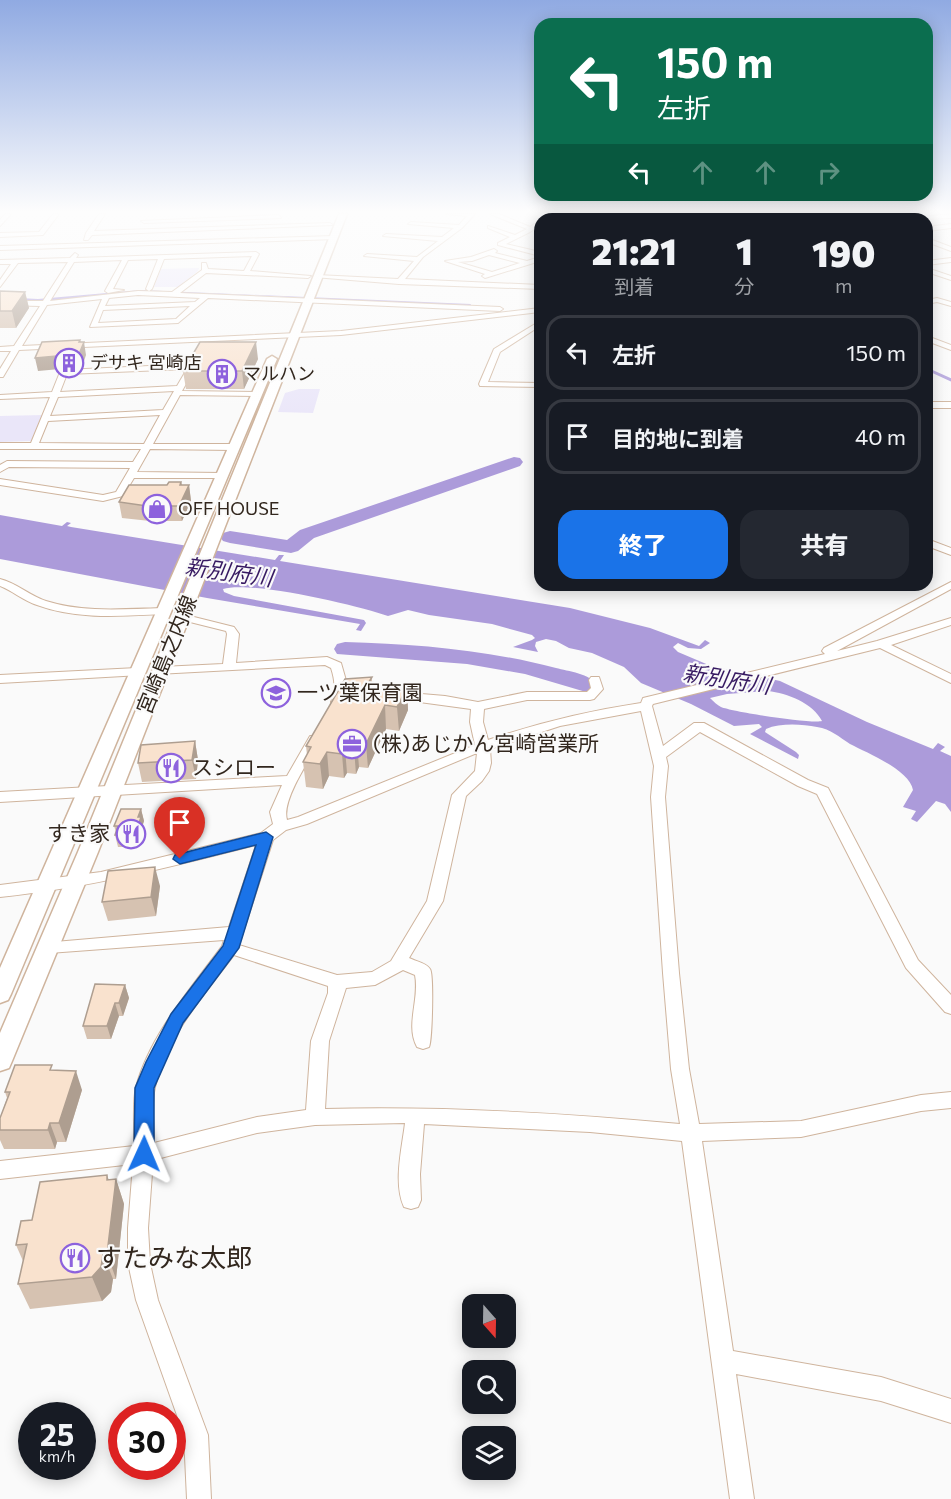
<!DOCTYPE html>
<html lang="ja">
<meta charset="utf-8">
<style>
:root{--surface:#171b24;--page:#242831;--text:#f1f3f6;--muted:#9ea1a6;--line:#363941;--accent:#1a73e8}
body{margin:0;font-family:Commissioner,"Noto Sans JP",sans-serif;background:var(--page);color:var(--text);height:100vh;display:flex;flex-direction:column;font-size:22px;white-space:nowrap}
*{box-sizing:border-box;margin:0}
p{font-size:20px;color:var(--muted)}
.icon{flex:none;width:33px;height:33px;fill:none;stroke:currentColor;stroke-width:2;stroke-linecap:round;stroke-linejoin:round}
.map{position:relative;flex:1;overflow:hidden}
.side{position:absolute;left:534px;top:213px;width:399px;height:378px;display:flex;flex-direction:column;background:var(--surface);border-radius:18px;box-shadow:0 3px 15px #0003}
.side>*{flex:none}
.top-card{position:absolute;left:534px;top:18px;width:399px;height:183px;border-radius:18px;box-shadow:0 3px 15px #0003;background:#0b6e4f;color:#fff;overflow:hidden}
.needle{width:39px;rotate:160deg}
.controls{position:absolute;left:462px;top:1294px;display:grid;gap:12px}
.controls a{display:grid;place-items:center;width:54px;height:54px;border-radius:12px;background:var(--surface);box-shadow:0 3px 15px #0003;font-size:30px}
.speed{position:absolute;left:18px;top:1402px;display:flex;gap:12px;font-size:30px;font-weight:700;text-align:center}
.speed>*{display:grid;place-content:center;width:78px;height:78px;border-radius:50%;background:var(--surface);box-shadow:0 3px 15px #0003;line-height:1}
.speed small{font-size:15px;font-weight:400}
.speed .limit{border:9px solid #d22;background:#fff;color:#111}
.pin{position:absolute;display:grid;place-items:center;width:51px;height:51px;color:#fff;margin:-62px -26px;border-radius:50% 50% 50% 0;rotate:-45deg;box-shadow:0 0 6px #0007}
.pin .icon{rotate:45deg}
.me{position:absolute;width:66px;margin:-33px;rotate:1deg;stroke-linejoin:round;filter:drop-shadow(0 0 4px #0008)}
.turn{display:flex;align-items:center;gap:21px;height:126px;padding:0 24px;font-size:27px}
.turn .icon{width:78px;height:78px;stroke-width:2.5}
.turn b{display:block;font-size:42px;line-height:51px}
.lanes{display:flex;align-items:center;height:57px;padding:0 24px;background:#0003;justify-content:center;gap:30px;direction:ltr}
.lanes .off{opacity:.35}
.eta{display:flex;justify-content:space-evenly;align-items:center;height:102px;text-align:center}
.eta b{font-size:36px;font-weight:800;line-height:42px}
.button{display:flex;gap:12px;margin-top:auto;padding:12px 24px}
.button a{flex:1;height:69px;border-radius:18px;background:var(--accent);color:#fff;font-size:24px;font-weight:800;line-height:69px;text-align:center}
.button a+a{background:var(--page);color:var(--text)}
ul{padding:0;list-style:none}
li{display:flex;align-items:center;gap:18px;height:75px;margin:0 12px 9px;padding:0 12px;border:3px solid var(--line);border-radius:18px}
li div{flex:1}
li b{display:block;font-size:22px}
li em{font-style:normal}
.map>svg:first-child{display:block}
</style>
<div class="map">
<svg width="951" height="1499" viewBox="0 0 951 1499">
<rect width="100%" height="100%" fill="#fafafa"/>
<!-- green -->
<path fill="#eae6f9" d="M 199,268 L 198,271 L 178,287 L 154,287 L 161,269 Z
M 299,389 L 320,389 L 313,413 L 278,412 L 285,393 Z
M 42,415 L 31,441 L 0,442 L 0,416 Z"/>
<!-- water -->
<path fill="#ac9bda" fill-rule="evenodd" d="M 141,290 L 471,304 L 470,306 C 360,302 250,293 141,292 C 94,292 46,309 0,297 L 38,299 Z
M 0,515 L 62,526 L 67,522 L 71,523 L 67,526 L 71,527 L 275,560 L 279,555 L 284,555 L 280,561 L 570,608 L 650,628 L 699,646 L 705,640 L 710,643 L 701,649 L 688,648 L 678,643 L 673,647 L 678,652 L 711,666 L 780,681 L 867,722 L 933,749 L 938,743 L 945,747 L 940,751 L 951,756 L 951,812 L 945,804 L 936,801 L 917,822 L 911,819 L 916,811 L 903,807 L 913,790 C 910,770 867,753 850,744 C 839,737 831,729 817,727 C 801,724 780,723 766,729 L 765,732 L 768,734 L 796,752 L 799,755 L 798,759 L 750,734 L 762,727 L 759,724 L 734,726 L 691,704 L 641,683 L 624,667 L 592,653 L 569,648 L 556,641 L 546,639 L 536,642 L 535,646 L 538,652 L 513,647 L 532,640 L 535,638 L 532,635 L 492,624 L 429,615 L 408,610 L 388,616 C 359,606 250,580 223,589 L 224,592 L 234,596 L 364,620 L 366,623 L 361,631 L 356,630 L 360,624 L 207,598 L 0,559 ZM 768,691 C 787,693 813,703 822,721 C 812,724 733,712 721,707 C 717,705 714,702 710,698 L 727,694 Z"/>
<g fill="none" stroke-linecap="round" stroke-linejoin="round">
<!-- stream -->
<path stroke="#ac9bda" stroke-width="3" d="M 927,369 L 951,380"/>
<!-- river -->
<path fill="#ac9bda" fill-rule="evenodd" d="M 514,457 L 520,458 L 523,462 L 520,466 L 314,538 L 298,551 L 291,553 L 230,543 L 223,541 L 220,537 L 223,533 L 230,531 L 287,540 L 300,530 Z
M 345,642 C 417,644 487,650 556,668 C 568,671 590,674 598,685 L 594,690 L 586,692 L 525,674 L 467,664 L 337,654 L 334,649 L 337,644 Z"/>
<!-- minor casing -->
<g stroke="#cfb49d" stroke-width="2">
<path id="minor" d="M 5,214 L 11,214 L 0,226 L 0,220 Z
M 53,214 L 59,214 L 43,235 L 0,237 L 0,233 L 39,232 Z
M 99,214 L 105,214 L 94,231 L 330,223 L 333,225 L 92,235 L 88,240 L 84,240 L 86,233 Z
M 446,214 L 475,214 L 462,228 L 423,257 L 405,279 L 540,285 L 540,289 L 399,284 L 314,277 L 317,275 L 398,279 L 414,261 L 364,256 L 367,254 L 417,257 L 438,241 L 383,236 L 386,234 L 442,237 L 454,228 L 408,224 L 411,222 L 459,225 L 467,216 Z
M 490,214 L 499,214 L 530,227 L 540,220 L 540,225 L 530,232 L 506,244 L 540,252 L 540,256 L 498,245 L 498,243 L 510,237 L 488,228 L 488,226 L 515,235 L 527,229 Z
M 575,214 L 592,217 L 589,219 Z
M 653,214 L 676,214 L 640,219 L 630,218 Z
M 699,214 L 708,214 L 717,219 L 709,219 Z
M 769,214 L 787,214 L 745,219 L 748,217 Z
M 798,214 L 809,214 L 823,219 L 814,219 Z
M 864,214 L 881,214 L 862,217 Z
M 951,214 L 951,218 L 920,219 L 923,217 Z
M 279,215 L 281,218 L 144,223 L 141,221 Z
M 951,224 L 951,228 L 927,231 L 927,227 Z
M 334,236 L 336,239 L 0,250 L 0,246 Z
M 927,238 L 951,247 L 951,251 L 927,242 Z
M 494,249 L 497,251 L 495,253 L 527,261 L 540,257 L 540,261 L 485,278 L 482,276 L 485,274 L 445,261 L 471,257 ZM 489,255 L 520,263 L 492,272 L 458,262 L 472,261 Z
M 256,252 L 259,254 L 250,271 L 311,276 L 308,278 L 206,273 L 180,293 L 500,307 L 503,309 L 500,311 L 208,298 L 178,323 L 90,327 L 102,299 L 47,305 L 22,346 L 341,331 L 540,308 L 540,312 L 341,335 L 19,350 L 3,377 L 0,377 L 0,369 L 11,351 L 0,351 L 0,347 L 14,346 L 40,306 L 0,305 L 0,301 L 43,301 L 68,262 L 18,263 L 0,287 L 0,280 L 11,264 L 0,264 L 0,260 L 70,258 L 75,253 L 78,255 L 76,258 ZM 252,256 L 244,271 L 208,269 L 206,263 L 202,263 L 202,270 L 172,292 L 138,291 L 50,301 L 74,262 L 122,260 L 105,291 L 108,293 L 124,290 L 113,289 L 128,260 L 158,259 L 146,289 L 149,291 L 152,289 L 164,259 ZM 138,295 L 200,298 L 195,302 L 105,306 L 109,298 ZM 190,306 L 176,319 L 98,323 L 103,310 Z
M 951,258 L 951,262 L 927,265 L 927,261 Z
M 927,268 L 951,276 L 951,280 L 927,272 Z
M 937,298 L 951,302 L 951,306 L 937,302 L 927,304 L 927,300 Z
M 540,321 L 540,326 L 500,352 L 488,382 L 540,383 L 540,387 L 480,386 L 479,384 L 494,349 Z
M 927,336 L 951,345 L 951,350 L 927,341 Z
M 192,364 L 196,366 L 182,391 L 256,392 L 260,394 L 256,396 L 180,395 L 153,444 L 234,444 L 238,447 L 234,450 L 150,449 L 137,472 L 222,473 L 227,476 L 225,478 L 134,478 L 123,496 L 103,501 L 0,485 L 0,479 L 103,495 L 116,492 L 130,468 L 9,467 L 0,472 L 0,465 L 7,461 L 133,462 L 141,449 L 0,449 L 0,443 L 31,443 L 50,397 L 0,399 L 0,395 L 52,392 L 60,372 L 64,370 ZM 187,369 L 177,386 L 60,392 L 67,374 ZM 174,391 L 163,410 L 50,416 L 58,397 ZM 160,415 L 144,444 L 39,443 L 48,421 Z
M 927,402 L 951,402 L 951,408 L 927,408 Z
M 540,446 L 540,458 L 535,457 L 535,449 Z
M 927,539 L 951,548 L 951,555 L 927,546 Z
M 0,579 C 17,583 30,596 46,601 C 84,613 124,609 163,608 L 169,611 L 163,614 C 121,616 78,620 37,605 C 24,601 13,591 0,586 Z
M 951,582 L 951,589 L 837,651 L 877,641 L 951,618 L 951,625 L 891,645 L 951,674 L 951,683 L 880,648 L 653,704 L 652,706 L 663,746 L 694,723 L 704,723 L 808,780 L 828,788 L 918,960 L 951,995 L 951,1014 L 945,1012 L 906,968 L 817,794 L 798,786 L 700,732 L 666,757 L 668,766 L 665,797 L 679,973 L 689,1069 L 699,1124 L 801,1121 L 921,1095 L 951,1092 L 951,1108 L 921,1111 L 801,1137 L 702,1141 L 733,1351 L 881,1377 L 951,1399 L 951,1423 L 881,1401 L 736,1374 L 754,1499 L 730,1499 L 682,1141 L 590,1132 L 424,1124 L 420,1174 L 421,1200 L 418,1207 L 411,1209 L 404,1207 C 393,1183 402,1148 405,1123 L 315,1125 L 257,1133 L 153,1160 L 148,1228 L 150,1263 L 158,1300 L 208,1435 L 211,1499 L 187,1499 L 184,1435 L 136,1300 L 128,1263 L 128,1228 L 133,1164 L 0,1179 L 0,1161 L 134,1146 C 135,1128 132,1104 136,1087 C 150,1035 191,988 222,946 L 224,940 L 49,953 L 43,951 L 41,947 L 43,943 L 229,927 L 256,845 C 171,867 87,888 0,897 L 0,885 L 101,872 L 261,833 L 273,824 L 270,812 L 282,785 L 0,802 L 0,792 L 287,776 L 310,736 L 320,736 L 322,739 C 311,757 281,800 287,820 L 298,817 L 475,745 L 470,722 L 471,709 L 390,698 L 384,694 L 386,691 L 445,696 L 478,702 L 527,692 L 587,692 L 591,688 L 589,680 L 591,677 L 599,677 L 603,689 L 594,699 L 590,700 L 527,700 L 484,709 L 483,722 L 488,740 C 538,723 588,711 641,703 L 643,698 L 825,654 L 822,651 L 824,648 ZM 641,711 L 654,766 L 651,797 L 663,973 L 671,1069 L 680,1124 C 562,1113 444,1106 325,1109 L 329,1041 L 346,988 L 375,985 L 403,970 L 415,975 C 420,999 405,1025 417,1047 L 423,1049 L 429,1047 C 432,1042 434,974 430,969 C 427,963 415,961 409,958 L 443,901 L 466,796 L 482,781 L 489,771 L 491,763 L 490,749 L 560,726 ZM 477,753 L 475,771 L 452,795 L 427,901 L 391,961 L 372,972 L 337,975 L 239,945 L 273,840 L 286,830 L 307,824 ZM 234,955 L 328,986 L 328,993 L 311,1041 L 306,1110 L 257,1117 L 154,1143 C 154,1125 151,1104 155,1087 C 166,1037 204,995 234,955 Z
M 182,614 L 234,627 L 239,634 L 236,663 L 327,657 L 341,663 L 347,684 L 343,702 L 337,706 L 331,702 C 336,690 335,680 331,668 L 325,665 L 157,674 L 155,671 L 157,668 L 161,667 L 223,664 L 227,634 L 226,631 L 178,619 L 176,617 L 178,615 Z
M 137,668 L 143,672 L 141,675 L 0,683 L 0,675 Z"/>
</g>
<!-- major casing -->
<g stroke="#cfb49d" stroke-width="3">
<path id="major" d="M 339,214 L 347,214 L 98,852 L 12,1061 L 9,1068 L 0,1071 L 0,1033 L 78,852 Z
M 272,356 L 277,359 L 11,994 L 8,1000 L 0,1003 L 0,968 L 267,359 Z"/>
</g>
<!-- minor -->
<use href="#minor" fill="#fff" fill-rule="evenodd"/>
<!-- major -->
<use href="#major" fill="#fff" fill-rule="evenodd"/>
</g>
<!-- wall -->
<path fill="#d6c2b1" d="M 0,291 L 25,292 L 29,308 L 16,328 L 0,328 Z
M 258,359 L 244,389 L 186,389 L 183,371 Z
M 181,482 L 182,485 L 189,485 L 191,501 L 182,521 L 150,521 L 122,518 L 119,502 L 167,485 Z
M 372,677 L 372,682 L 407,687 L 408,710 L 399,731 L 386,729 L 368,768 L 359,767 L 356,774 L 347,773 L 344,778 L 329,776 L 323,789 L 306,787 L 303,762 L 307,755 L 306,746 Z
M 195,741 L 198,760 L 196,779 L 142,782 L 138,763 Z
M 141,809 L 144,821 L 143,824 L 144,830 L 138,847 L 118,847 L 115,835 L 116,832 L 114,826 Z
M 160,886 L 156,916 L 108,921 L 102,902 Z
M 125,985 L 129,998 L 123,1016 L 119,1016 L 111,1039 L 87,1039 L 83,1026 Z
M 54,1070 L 82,1090 L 66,1142 L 57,1142 L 55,1149 L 4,1149 L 0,1140 L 0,1118 L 7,1098 L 5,1092 Z
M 109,1179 L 116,1179 L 124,1204 L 116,1279 L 113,1279 L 111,1292 L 102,1301 L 30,1309 L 18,1284 L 23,1261 L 16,1245 L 32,1220 Z"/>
<!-- shaded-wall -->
<path fill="#ae9e90" d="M 25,292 L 29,308 L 16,328 L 12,311 Z
M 80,340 L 82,347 L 84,342 L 86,355 L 82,367 L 38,371 L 35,358 L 79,342 Z
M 256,342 L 258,359 L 244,389 L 242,371 Z
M 181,482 L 184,496 L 189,485 L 191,501 L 182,521 L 179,506 L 180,485 Z
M 407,687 L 408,710 L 399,731 L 397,707 Z
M 385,705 L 386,729 L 368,768 L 366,744 Z
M 195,741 L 198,760 L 196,779 L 192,760 Z
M 357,742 L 359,767 L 356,774 L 354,749 Z
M 345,748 L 347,773 L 344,778 L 342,754 Z
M 327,752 L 329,776 L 323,789 L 320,764 Z
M 141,809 L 144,821 L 143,824 L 144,830 L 138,847 L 135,835 L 138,817 Z
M 155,867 L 160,886 L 156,916 L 151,897 Z
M 125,985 L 129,998 L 123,1016 L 119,1003 Z
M 115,1003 L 119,1016 L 111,1039 L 107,1026 Z
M 76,1071 L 82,1090 L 66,1142 L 59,1123 Z
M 50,1123 L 57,1142 L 55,1149 L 48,1130 Z
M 107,1175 L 114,1195 L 116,1179 L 124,1204 L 116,1279 L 107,1254 Z
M 103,1254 L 113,1279 L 111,1292 L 102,1301 L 92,1277 Z"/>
<!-- building -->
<path fill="#f9e2ce" stroke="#ae9e90" stroke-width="1.5" d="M 0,291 L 25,292 L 12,311 L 0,311 Z
M 80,340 L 79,342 L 84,342 L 79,354 L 35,358 L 42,342 Z
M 200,342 L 256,342 L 242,371 L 183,371 Z
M 169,482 L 181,482 L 180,485 L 189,485 L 179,506 L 147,506 L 119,502 L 129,485 L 167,485 Z
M 372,677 L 369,682 L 407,687 L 397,707 L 385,705 L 366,744 L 357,742 L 354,749 L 345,748 L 342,754 L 327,752 L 320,764 L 303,762 L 311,747 L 306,746 L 345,679 Z
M 195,741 L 192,760 L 138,763 L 141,745 Z
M 121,809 L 141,809 L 138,817 L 141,817 L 135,835 L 115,835 L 118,826 L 114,826 Z
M 155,867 L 151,897 L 102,902 L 108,871 Z
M 95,984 L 125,985 L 119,1003 L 115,1003 L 107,1026 L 83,1026 Z
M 15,1065 L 52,1065 L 50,1070 L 76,1071 L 59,1123 L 50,1123 L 48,1130 L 0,1130 L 0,1118 L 10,1092 L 5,1092 Z
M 107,1175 L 107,1180 L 116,1179 L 107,1254 L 103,1254 L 101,1267 L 92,1277 L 18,1284 L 27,1244 L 16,1245 L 21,1221 L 32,1220 L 40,1182 Z"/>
<!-- sky -->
<linearGradient id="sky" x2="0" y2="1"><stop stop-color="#90aae2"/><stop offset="0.5" stop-color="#fdfdfd"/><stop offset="1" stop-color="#fdfdfd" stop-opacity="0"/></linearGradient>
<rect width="951" height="424" fill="url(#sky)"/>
<!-- route -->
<path fill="#1a73e8" stroke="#114b97" stroke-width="1.5" d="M 266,832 L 273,837 L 239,948 L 183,1023 L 154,1088 L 154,1154 L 151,1160 L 144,1163 L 137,1160 L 134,1154 L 135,1088 L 146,1062 L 171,1014 L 223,946 L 256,845 L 180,864 L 173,859 L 175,855 Z"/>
<!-- icons -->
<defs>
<g id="building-ring" transform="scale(1.5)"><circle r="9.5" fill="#fafafa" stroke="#8d62dd" stroke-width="1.5"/><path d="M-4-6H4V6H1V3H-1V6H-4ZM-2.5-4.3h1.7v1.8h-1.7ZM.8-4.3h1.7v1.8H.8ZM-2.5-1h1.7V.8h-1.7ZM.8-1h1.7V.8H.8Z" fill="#8d62dd"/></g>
<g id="shop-ring" transform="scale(1.5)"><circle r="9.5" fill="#fafafa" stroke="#8d62dd" stroke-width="1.5"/><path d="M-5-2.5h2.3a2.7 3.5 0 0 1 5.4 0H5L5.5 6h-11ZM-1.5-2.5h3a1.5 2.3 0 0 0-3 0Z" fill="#8d62dd"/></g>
<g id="school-ring" transform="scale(1.5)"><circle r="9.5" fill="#fafafa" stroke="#8d62dd" stroke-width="1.5"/><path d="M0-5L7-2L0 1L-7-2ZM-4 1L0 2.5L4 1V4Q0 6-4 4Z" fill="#8d62dd"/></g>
<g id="office-ring" transform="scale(1.5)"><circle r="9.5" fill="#fafafa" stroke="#8d62dd" stroke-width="1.5"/><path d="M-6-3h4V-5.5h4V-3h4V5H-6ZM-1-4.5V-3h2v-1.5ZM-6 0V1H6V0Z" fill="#8d62dd"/></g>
<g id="restaurant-ring" transform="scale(1.5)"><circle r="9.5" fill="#fafafa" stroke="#8d62dd" stroke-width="1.5"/><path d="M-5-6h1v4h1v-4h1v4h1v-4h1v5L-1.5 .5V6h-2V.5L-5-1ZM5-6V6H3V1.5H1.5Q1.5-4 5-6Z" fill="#8d62dd"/></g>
</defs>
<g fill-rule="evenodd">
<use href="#building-ring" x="69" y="363"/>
<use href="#building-ring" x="222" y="374"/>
<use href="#shop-ring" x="157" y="509"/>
<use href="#school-ring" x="276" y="693"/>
<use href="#office-ring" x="352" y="744"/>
<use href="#restaurant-ring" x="171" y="768"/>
<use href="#restaurant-ring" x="131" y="834"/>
<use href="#restaurant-ring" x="75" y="1258"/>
</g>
<g text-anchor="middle" stroke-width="4.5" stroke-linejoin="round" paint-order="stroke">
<!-- far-poi labels -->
<g font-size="18" fill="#32271e" stroke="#fafafa" text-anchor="start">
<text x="90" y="369">デサキ 宮崎店</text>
<text x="243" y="380">マルハン</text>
<text x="178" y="515">OFF HOUSE</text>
</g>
<!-- street labels -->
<g font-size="21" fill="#32271e" stroke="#fafafa">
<text transform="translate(167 655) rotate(-68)" y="7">宮崎島之内線</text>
</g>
<!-- poi labels -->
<g font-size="21" fill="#32271e" stroke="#fafafa" text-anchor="start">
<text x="297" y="700">一ツ葉保育園</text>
<text x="373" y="751">(株)あじかん宮崎営業所</text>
<text x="192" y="775">スシロー</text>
<text x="110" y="841" text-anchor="end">すき家</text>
</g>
<!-- water labels -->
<g font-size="22" font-style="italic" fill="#371a62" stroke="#fafafa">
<text transform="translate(229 572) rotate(8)" y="8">新別府川</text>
<text transform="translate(727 679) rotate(9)" y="8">新別府川</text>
</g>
<!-- near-poi labels -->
<g font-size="26" fill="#32271e" stroke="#fafafa" text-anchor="start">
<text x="96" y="1267">すたみな太郎</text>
</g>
</g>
</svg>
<div class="controls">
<a><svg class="needle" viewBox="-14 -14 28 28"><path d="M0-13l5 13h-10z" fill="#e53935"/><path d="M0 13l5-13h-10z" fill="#9ea1a6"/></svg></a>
<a><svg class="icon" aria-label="search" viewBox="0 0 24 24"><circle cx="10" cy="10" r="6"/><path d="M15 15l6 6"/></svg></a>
<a><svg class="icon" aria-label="layers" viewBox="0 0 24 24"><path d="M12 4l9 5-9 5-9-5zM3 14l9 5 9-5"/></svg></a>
</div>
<div class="speed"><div>25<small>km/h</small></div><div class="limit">30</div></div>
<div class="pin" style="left:180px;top:859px;background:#d93025"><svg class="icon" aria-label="arrive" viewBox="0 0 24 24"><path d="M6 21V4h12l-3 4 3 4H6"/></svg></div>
<svg class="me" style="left:144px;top:1154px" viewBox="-20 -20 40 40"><path d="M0-17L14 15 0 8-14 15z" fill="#1a73e8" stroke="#fff" stroke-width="4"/></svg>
<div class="top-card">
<div class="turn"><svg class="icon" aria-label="left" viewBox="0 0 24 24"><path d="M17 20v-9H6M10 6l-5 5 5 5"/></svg><div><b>150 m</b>左折</div></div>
<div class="lanes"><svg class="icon" aria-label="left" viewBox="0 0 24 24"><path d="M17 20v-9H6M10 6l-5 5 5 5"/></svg><svg class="icon off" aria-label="ahead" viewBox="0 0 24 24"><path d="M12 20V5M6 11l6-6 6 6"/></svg><svg class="icon off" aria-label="ahead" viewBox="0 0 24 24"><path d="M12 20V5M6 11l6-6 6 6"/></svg><svg class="icon off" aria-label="right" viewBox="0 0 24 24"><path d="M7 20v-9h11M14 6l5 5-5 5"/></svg></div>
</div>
<section class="side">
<div class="eta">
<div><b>21:21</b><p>到着</p></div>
<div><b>1</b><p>分</p></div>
<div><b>190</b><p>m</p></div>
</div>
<ul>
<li><svg class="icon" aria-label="left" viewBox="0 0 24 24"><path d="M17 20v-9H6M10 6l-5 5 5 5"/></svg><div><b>左折</b></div><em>150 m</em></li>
<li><svg class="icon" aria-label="arrive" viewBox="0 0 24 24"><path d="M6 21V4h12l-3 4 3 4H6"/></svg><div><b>目的地に到着</b></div><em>40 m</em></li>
</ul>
<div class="button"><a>終了</a><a>共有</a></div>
</section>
</div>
